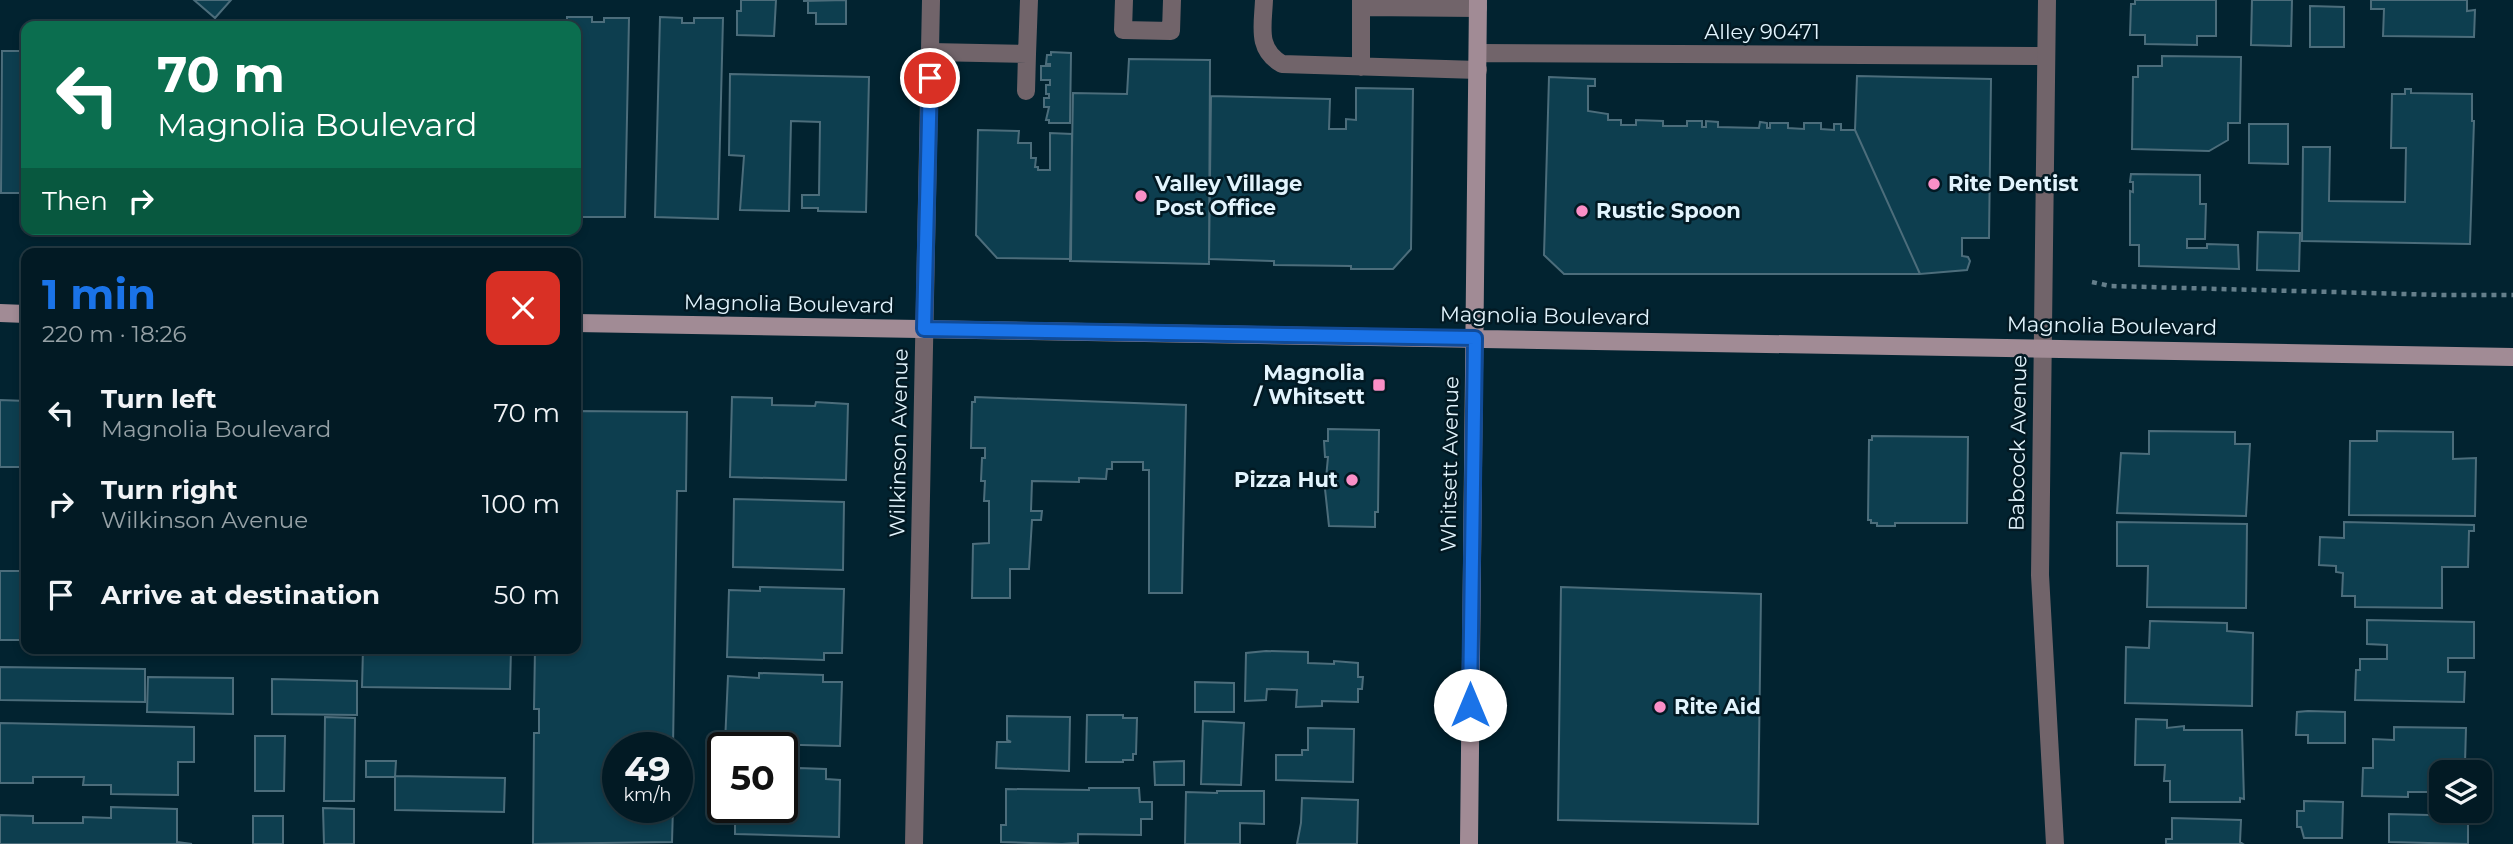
<!DOCTYPE html>
<meta charset="utf-8">
<style>
:root{--surface:#021a24;--page:#102731;--text:#f1f3f6;--muted:#96a1a6;--line:#233841;--accent:#1a73e8}
body{margin:0;font-family:Montserrat,sans-serif;background:var(--page);color:var(--text);height:100vh;display:flex;flex-direction:column;font-size:26px;white-space:nowrap}
*{box-sizing:border-box;margin:0}
p{font-size:23px;color:var(--muted)}
.icon{flex:none;width:38px;height:38px;fill:none;stroke:currentColor;stroke-width:2;stroke-linecap:round;stroke-linejoin:round}
.map{position:relative;flex:1;overflow:hidden}
.side{position:absolute;left:21px;top:248px;width:560px;height:406px;display:flex;flex-direction:column;background:var(--surface);border-radius:14px;box-shadow:0 4px 10px #0003,0 0 0 2px var(--line)}
.side>*{flex:none}
.banner{position:absolute;left:21px;top:21px;width:560px;height:214px;border-radius:14px;box-shadow:0 4px 10px #0003,0 0 0 2px var(--line);background:#0b6e4f;color:#fff;overflow:hidden}
.buttons{position:absolute;left:2429px;top:760px;display:grid;gap:14px}
.buttons a{display:grid;place-items:center;width:63px;height:63px;border-radius:14px;background:var(--surface);box-shadow:0 4px 10px #0003,0 0 0 2px var(--line);font-size:35px}
.speed{position:absolute;left:602px;top:732px;display:flex;gap:14px;font-size:35px;font-weight:700;text-align:center}
.speed>*{display:grid;place-content:center;width:91px;height:91px;border-radius:50%;background:var(--surface);box-shadow:0 4px 10px #0003,0 0 0 2px var(--line);line-height:1}
.speed small{font-size:18px;font-weight:400}
.speed .limit{border:4px solid #111;border-radius:10px;background:#fff;color:#111}
.pin{position:absolute;display:grid;place-items:center;width:60px;height:60px;color:#fff;margin:-30px;border:4px solid #fff;border-radius:50%;box-shadow:0 2px 7px #0007}
.me{position:absolute;width:77px;margin:-38px;rotate:0deg;stroke-linejoin:round;filter:drop-shadow(0 0 5px #0008)}
.turn{display:flex;align-items:center;gap:24px;height:147px;padding:0 21px;font-size:32px}
.turn .icon{width:91px;height:91px;stroke-width:2.5}
.turn b{display:block;font-size:49px;line-height:60px}
.then{display:flex;align-items:center;height:66px;padding:0 21px;background:#0003;gap:14px;font-size:26px}
.round{display:grid;place-items:center;flex:none;width:74px;height:74px;border-radius:14px;background:var(--page)}
.overview{display:flex;align-items:center;justify-content:space-between;height:119px;padding:0 21px}
h1{font-size:42px;font-weight:700;line-height:52px;color:var(--accent)}
ul{padding:0;list-style:none}
li{display:flex;align-items:center;gap:21px;height:91px;padding:0 21px}
li div{flex:1}
li b{display:block;font-size:26px}
li em{font-style:normal}
.map>svg:first-child{display:block}
</style>
<div class="map">
<svg width="2513" height="844" viewBox="0 0 2513 844">
<rect width="100%" height="100%" fill="#022330"/>
<!-- building -->
<path fill="#0d3e4f" stroke="#4c6d7b" stroke-width="2" d="M 194,0 L 231,0 L 215,18 Z
M 741,0 L 776,0 L 774,36 L 737,35 L 737,11 L 741,11 Z
M 846,0 L 846,24 L 816,24 L 816,13 L 808,13 L 808,1 L 803,1 Z
M 2135,0 L 2216,0 L 2216,36 L 2197,36 L 2197,45 L 2145,44 L 2145,35 L 2130,35 L 2131,4 L 2135,4 Z
M 2252,0 L 2292,0 L 2291,46 L 2251,45 Z
M 2371,0 L 2467,0 L 2467,11 L 2475,10 L 2474,37 L 2383,36 L 2384,9 L 2371,9 Z
M 2310,6 L 2344,7 L 2344,47 L 2310,47 Z
M 567,17 L 592,17 L 592,22 L 604,22 L 604,18 L 629,18 L 625,217 L 576,217 L 576,26 L 567,26 Z
M 660,17 L 682,18 L 682,23 L 694,23 L 694,18 L 723,18 L 718,219 L 655,217 Z
M 2,51 L 26,51 L 26,193 L 1,193 Z
M 1051,52 L 1071,53 L 1070,123 L 1049,123 L 1049,120 L 1046,120 L 1049,107 L 1044,107 L 1044,98 L 1049,98 L 1049,94 L 1046,94 L 1046,85 L 1050,85 L 1050,80 L 1041,80 L 1041,66 L 1050,66 L 1050,64 L 1046,64 L 1047,55 L 1051,55 Z
M 2162,56 L 2241,57 L 2240,123 L 2228,123 L 2228,140 L 2209,151 L 2132,149 L 2133,77 L 2138,77 L 2138,66 L 2162,66 Z
M 1129,59 L 1210,60 L 1209,264 L 1070,261 L 1073,93 L 1127,94 Z
M 730,74 L 869,77 L 866,212 L 818,211 L 818,208 L 802,208 L 802,195 L 819,195 L 820,122 L 791,121 L 789,211 L 740,210 L 744,156 L 729,155 Z
M 1857,76 L 1991,79 L 1989,238 L 1962,238 L 1962,256 L 1968,257 L 1970,261 L 1967,270 L 1920,274 L 1855,130 Z
M 1549,77 L 1595,79 L 1595,86 L 1588,86 L 1588,111 L 1608,114 L 1608,120 L 1621,120 L 1621,125 L 1636,125 L 1636,120 L 1663,121 L 1663,126 L 1687,126 L 1687,121 L 1702,121 L 1702,127 L 1706,127 L 1706,121 L 1718,122 L 1718,127 L 1759,128 L 1760,122 L 1767,123 L 1767,128 L 1770,128 L 1770,123 L 1788,123 L 1788,128 L 1804,129 L 1804,123 L 1821,123 L 1821,129 L 1834,130 L 1834,124 L 1841,124 L 1841,130 L 1855,130 L 1920,274 L 1564,274 L 1544,255 Z
M 1356,88 L 1413,89 L 1411,249 L 1393,269 L 1351,269 L 1351,266 L 1274,265 L 1274,261 L 1209,259 L 1211,96 L 1330,99 L 1329,129 L 1346,129 L 1346,119 L 1356,120 Z
M 2405,89 L 2411,89 L 2411,93 L 2472,94 L 2472,121 L 2474,121 L 2470,244 L 2302,241 L 2303,147 L 2330,147 L 2329,201 L 2405,202 L 2406,148 L 2391,148 L 2392,94 L 2405,94 Z
M 2249,124 L 2288,124 L 2288,164 L 2249,163 Z
M 978,130 L 1019,131 L 1018,143 L 1031,143 L 1031,158 L 1036,158 L 1035,167 L 1038,167 L 1038,170 L 1050,170 L 1050,133 L 1072,134 L 1071,259 L 997,258 L 976,235 Z
M 2131,174 L 2200,175 L 2200,204 L 2206,204 L 2205,239 L 2187,239 L 2187,248 L 2207,248 L 2207,244 L 2238,245 L 2239,269 L 2139,266 L 2139,245 L 2130,245 L 2130,191 L 2133,192 L 2133,182 L 2130,182 Z
M 2258,232 L 2300,233 L 2299,271 L 2257,270 Z
M 732,397 L 772,398 L 772,405 L 815,406 L 816,402 L 848,404 L 846,480 L 730,477 Z
M 975,397 L 1186,405 L 1182,593 L 1149,593 L 1149,470 L 1143,470 L 1143,462 L 1112,462 L 1112,469 L 1107,469 L 1106,479 L 1079,478 L 1079,482 L 1032,481 L 1031,511 L 1042,511 L 1041,520 L 1032,520 L 1029,569 L 1010,569 L 1010,598 L 972,598 L 973,544 L 989,543 L 989,501 L 984,501 L 985,481 L 981,481 L 982,458 L 985,458 L 985,448 L 971,448 L 972,402 L 975,402 Z
M 0,400 L 26,401 L 26,467 L 0,467 Z
M 576,411 L 687,412 L 686,491 L 677,491 L 673,747 L 618,747 L 618,807 L 673,807 L 672,842 L 533,844 L 534,733 L 539,733 L 539,709 L 534,709 L 535,649 L 576,649 Z
M 1328,429 L 1379,430 L 1378,512 L 1375,512 L 1375,527 L 1329,526 L 1325,489 L 1328,457 L 1325,457 L 1324,441 L 1328,441 Z
M 2149,431 L 2235,432 L 2235,444 L 2250,444 L 2246,516 L 2117,513 L 2121,453 L 2149,454 Z
M 2377,431 L 2453,432 L 2453,459 L 2476,458 L 2475,516 L 2349,515 L 2350,441 L 2377,441 Z
M 1872,436 L 1968,437 L 1967,523 L 1895,523 L 1895,526 L 1877,526 L 1877,523 L 1871,523 L 1871,520 L 1868,520 L 1869,440 L 1872,440 Z
M 734,499 L 844,502 L 843,570 L 733,567 Z
M 2117,522 L 2247,524 L 2246,608 L 2147,607 L 2148,566 L 2117,566 Z
M 2344,522 L 2474,525 L 2474,531 L 2469,531 L 2468,567 L 2442,567 L 2442,608 L 2355,607 L 2355,596 L 2342,596 L 2343,573 L 2336,572 L 2336,566 L 2319,565 L 2320,537 L 2344,538 Z
M 0,571 L 26,571 L 26,640 L 0,640 Z
M 760,587 L 844,589 L 842,653 L 824,653 L 824,660 L 727,657 L 729,590 L 760,591 Z
M 1561,587 L 1761,594 L 1758,824 L 1558,820 Z
M 2367,620 L 2474,622 L 2474,658 L 2448,658 L 2448,672 L 2465,672 L 2464,702 L 2355,700 L 2356,670 L 2360,670 L 2360,659 L 2387,659 L 2387,645 L 2367,644 Z
M 2150,621 L 2227,623 L 2227,631 L 2253,633 L 2252,706 L 2125,703 L 2126,647 L 2149,648 Z
M 363,649 L 511,649 L 510,689 L 362,687 Z
M 1266,651 L 1308,652 L 1308,663 L 1334,664 L 1334,661 L 1358,663 L 1358,677 L 1363,677 L 1362,689 L 1358,689 L 1358,702 L 1322,701 L 1322,706 L 1296,707 L 1297,690 L 1267,689 L 1266,700 L 1245,701 L 1246,653 Z
M 0,667 L 145,669 L 145,702 L 0,700 Z
M 759,673 L 823,675 L 823,682 L 842,682 L 840,746 L 725,743 L 728,676 L 759,678 Z
M 148,677 L 233,678 L 233,714 L 147,712 Z
M 272,679 L 357,681 L 357,715 L 272,714 Z
M 1195,682 L 1234,683 L 1234,712 L 1195,712 Z
M 2308,711 L 2345,712 L 2345,743 L 2308,743 L 2308,735 L 2296,735 L 2297,712 Z
M 1087,715 L 1123,715 L 1123,718 L 1137,718 L 1136,754 L 1133,754 L 1133,760 L 1123,760 L 1123,762 L 1086,762 Z
M 1007,716 L 1070,717 L 1069,771 L 996,768 L 997,742 L 1011,742 L 1007,740 Z
M 325,717 L 355,718 L 354,801 L 324,801 Z
M 2136,719 L 2167,720 L 2167,728 L 2184,726 L 2184,730 L 2242,730 L 2244,799 L 2240,798 L 2240,802 L 2170,802 L 2170,781 L 2164,781 L 2165,765 L 2135,765 Z
M 1203,721 L 1244,723 L 1241,785 L 1201,784 Z
M 0,723 L 194,727 L 194,762 L 178,762 L 178,795 L 111,794 L 111,785 L 83,785 L 84,777 L 33,777 L 33,783 L 0,783 Z
M 2394,727 L 2466,728 L 2465,763 L 2471,763 L 2471,772 L 2441,772 L 2441,792 L 2408,792 L 2408,797 L 2362,796 L 2363,768 L 2373,768 L 2373,739 L 2394,740 Z
M 1308,728 L 1354,729 L 1353,782 L 1276,780 L 1276,755 L 1302,755 L 1302,750 L 1308,750 Z
M 255,736 L 285,736 L 284,791 L 255,791 Z
M 366,761 L 396,761 L 395,777 L 366,777 Z
M 1184,761 L 1184,785 L 1155,785 L 1154,762 Z
M 798,768 L 826,769 L 826,779 L 840,780 L 839,837 L 735,834 L 735,824 L 730,824 L 730,807 L 782,807 L 782,778 L 798,778 Z
M 395,776 L 505,778 L 504,812 L 395,810 Z
M 1089,788 L 1139,788 L 1140,802 L 1152,802 L 1152,819 L 1141,819 L 1141,835 L 1078,834 L 1078,843 L 1062,844 L 1001,842 L 1001,825 L 1006,825 L 1006,789 L 1089,790 Z
M 1217,791 L 1264,791 L 1264,824 L 1240,823 L 1240,844 L 1185,844 L 1186,792 L 1217,793 Z
M 1302,798 L 1358,800 L 1357,844 L 1297,844 L 1301,823 Z
M 2304,801 L 2343,802 L 2342,838 L 2304,838 L 2301,827 L 2297,827 L 2297,811 L 2304,811 Z
M 111,807 L 177,809 L 177,842 L 192,844 L 0,844 L 0,815 L 33,816 L 33,823 L 83,823 L 83,817 L 111,818 Z
M 323,808 L 354,809 L 354,844 L 324,844 Z
M 2389,814 L 2468,816 L 2468,844 L 2389,842 Z
M 253,816 L 283,816 L 283,844 L 253,844 Z
M 2172,818 L 2241,820 L 2240,842 L 2243,844 L 2166,844 L 2166,839 L 2172,839 Z"/>
<g fill="none" stroke-linecap="round" stroke-linejoin="round">
<!-- path -->
<path stroke="#657f8b" stroke-width="4.5" stroke-dasharray="5 5" stroke-linecap="butt" d="M 2092,282 L 2110,286 L 2443,295 L 2513,295"/>
<!-- lane -->
<path stroke="#71646a" stroke-width="18" d="M 1124,0 L 1123,30 L 1171,31 L 1172,0
M 1264,0 C 1263,26 1256,49 1282,64 L 1478,70
M 1362,7 L 1478,8
M 930,52 L 1027,54 L 1029,0
M 1478,53 L 2046,56
M 1361,67 L 1361,0
M 1026,91 L 1027,54"/>
<!-- street -->
<path stroke="#71646a" stroke-width="18" d="M 2047,0 L 2040,575 L 2055,844
M 914,844 L 931,0"/>
<!-- secondary -->
<path stroke="#a18b95" stroke-width="18" d="M 0,313 L 26,314
M 576,323 L 2513,357
M 1469,844 L 1478,0"/>
</g>
<g fill="none" stroke-linecap="round" stroke-linejoin="round">
<!-- route casing -->
<g stroke="#114b97" stroke-width="18">
<path id="route" d="M 930,78 L 924,329 L 1475,338 L 1470,705"/>
</g>
<!-- route -->
<use href="#route" stroke="#1a73e8" stroke-width="12"/>
</g>
<!-- markers -->
<g fill="#fa8fc7" stroke="#021923" stroke-width="2.5">
<circle cx="1934" cy="184" r="7"/>
<circle cx="1141" cy="196" r="7"/>
<circle cx="1582" cy="211" r="7"/>
<rect x="1372" y="378" width="14" height="14" rx="3.5"/>
<circle cx="1352" cy="480" r="7"/>
<circle cx="1660" cy="707" r="7"/>
</g>
<g text-anchor="middle" stroke-width="5" stroke-linejoin="round" paint-order="stroke">
<!-- street labels -->
<g font-size="21" fill="#e2f4fd" stroke="#021923">
<text x="1762" y="39">Alley 90471</text>
<text transform="translate(789 304) rotate(1)" y="7">Magnolia Boulevard</text>
<text transform="translate(1545 316) rotate(1)" y="7">Magnolia Boulevard</text>
<text transform="translate(2112 326) rotate(1)" y="7">Magnolia Boulevard</text>
<text transform="translate(899 443) rotate(-89)" y="7">Wilkinson Avenue</text>
<text transform="translate(2018 443) rotate(-89)" y="7">Babcock Avenue</text>
<text transform="translate(1450 464) rotate(-89)" y="7">Whitsett Avenue</text>
</g>
<!-- poi labels -->
<g font-size="21" font-weight="bold" fill="#e2f4fd" stroke="#021923" text-anchor="start">
<text x="1155" y="191">Valley Village<tspan x="1155" dy="24">Post Office</tspan></text>
<text x="1948" y="191">Rite Dentist</text>
<text x="1596" y="218">Rustic Spoon</text>
<text x="1365" y="380" text-anchor="end">Magnolia<tspan x="1365" dy="24">/ Whitsett</tspan></text>
<text x="1338" y="487" text-anchor="end">Pizza Hut</text>
<text x="1674" y="714">Rite Aid</text>
</g>
</g>
</svg>
<div class="buttons">
<a><svg class="icon" aria-label="layers" viewBox="0 0 24 24"><path d="M12 4l9 5-9 5-9-5zM3 14l9 5 9-5"/></svg></a>
</div>
<div class="speed"><div>49<small>km/h</small></div><div class="limit">50</div></div>
<div class="pin" style="left:930px;top:78px;background:#d93025"><svg class="icon" aria-label="arrive" viewBox="0 0 24 24"><path d="M6 21V4h12l-3 4 3 4H6"/></svg></div>
<svg class="me" style="left:1470px;top:705px" viewBox="-20 -20 40 40"><circle r="19" fill="#fff"/><path d="M0-13L10 11 0 6-10 11z" fill="#1a73e8"/></svg>
<div class="banner">
<div class="turn"><svg class="icon" aria-label="left" viewBox="0 0 24 24"><path d="M17 20v-9H6M10 6l-5 5 5 5"/></svg><div><b>70 m</b>Magnolia Boulevard</div></div>
<div class="then">Then<svg class="icon" aria-label="right" viewBox="0 0 24 24"><path d="M7 20v-9h11M14 6l5 5-5 5"/></svg></div>
</div>
<section class="side">
<div class="overview"><div><h1>1 min</h1><p>220 m · 18:26</p></div><a class="round" style="background:#d93025;color:#fff"><svg class="icon" aria-label="close" viewBox="0 0 24 24"><path d="M6 6l12 12M18 6L6 18"/></svg></a></div>
<ul>
<li><svg class="icon" aria-label="left" viewBox="0 0 24 24"><path d="M17 20v-9H6M10 6l-5 5 5 5"/></svg><div><b>Turn left</b><p>Magnolia Boulevard</p></div><em>70 m</em></li>
<li><svg class="icon" aria-label="right" viewBox="0 0 24 24"><path d="M7 20v-9h11M14 6l5 5-5 5"/></svg><div><b>Turn right</b><p>Wilkinson Avenue</p></div><em>100 m</em></li>
<li><svg class="icon" aria-label="arrive" viewBox="0 0 24 24"><path d="M6 21V4h12l-3 4 3 4H6"/></svg><div><b>Arrive at destination</b></div><em>50 m</em></li>
</ul>
</section>
</div>
